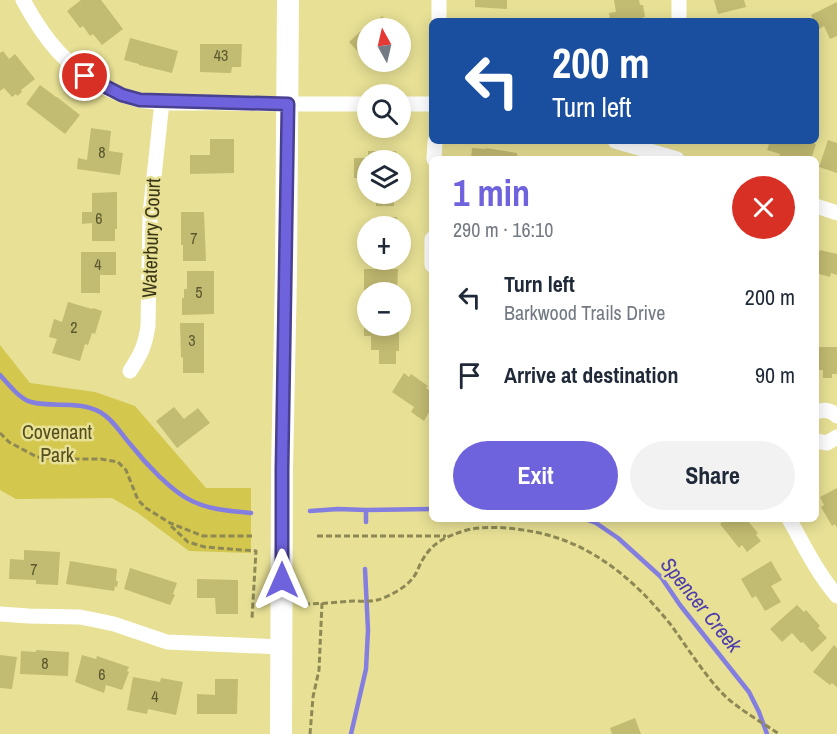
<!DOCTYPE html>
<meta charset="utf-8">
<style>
:root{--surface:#fff;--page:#f2f2f3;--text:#1f2937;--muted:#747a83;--accent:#6f63dd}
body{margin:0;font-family:"Archivo Narrow",sans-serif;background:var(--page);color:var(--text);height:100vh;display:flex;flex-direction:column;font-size:22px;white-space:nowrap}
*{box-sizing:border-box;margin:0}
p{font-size:20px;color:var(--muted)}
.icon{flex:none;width:33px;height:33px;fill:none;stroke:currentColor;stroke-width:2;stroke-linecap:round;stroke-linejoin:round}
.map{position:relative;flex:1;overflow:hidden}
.drawer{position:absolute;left:429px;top:156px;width:390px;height:366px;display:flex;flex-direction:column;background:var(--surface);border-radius:9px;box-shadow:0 3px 15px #0003}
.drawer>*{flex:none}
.guide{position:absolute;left:429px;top:18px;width:390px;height:126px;border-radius:9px;box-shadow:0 3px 15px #0003;background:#1a4fa0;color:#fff;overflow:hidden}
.needle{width:39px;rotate:352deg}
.buttons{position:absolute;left:357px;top:18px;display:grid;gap:12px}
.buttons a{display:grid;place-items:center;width:54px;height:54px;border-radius:50%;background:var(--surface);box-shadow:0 3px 15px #0003;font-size:30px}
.pin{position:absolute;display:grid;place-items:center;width:51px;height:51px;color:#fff;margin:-26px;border:3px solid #fff;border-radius:50%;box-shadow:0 2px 6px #0007}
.me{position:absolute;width:66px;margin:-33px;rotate:0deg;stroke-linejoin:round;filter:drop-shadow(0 0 4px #0008)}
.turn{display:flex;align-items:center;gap:21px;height:126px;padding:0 24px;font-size:27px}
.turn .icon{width:78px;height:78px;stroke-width:2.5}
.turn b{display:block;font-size:42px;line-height:51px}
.round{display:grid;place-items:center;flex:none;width:63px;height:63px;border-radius:32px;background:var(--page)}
.summary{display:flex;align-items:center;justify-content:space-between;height:102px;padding:0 24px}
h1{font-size:36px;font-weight:700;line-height:45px;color:var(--accent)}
.button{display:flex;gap:12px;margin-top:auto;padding:12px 24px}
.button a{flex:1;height:69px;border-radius:36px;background:var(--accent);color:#fff;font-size:24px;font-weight:700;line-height:69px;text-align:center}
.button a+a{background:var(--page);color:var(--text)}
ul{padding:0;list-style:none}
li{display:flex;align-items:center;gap:18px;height:78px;padding:0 24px}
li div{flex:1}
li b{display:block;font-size:22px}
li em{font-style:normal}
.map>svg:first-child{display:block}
</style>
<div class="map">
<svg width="837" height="734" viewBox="0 0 837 734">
<rect width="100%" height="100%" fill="#e7e095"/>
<!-- green -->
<path fill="#d3c74e" d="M 0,345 L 30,383 L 95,392 L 135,406 L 206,488 L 251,488 L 251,553 L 189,551 L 138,513 L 112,498 L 16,499 L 0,490 Z"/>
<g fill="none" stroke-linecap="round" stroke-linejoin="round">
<!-- stream -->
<path stroke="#837edf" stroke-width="4.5" d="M 0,375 C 8,384 20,399 31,402 C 53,408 78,400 100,412 C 113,419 121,434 131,445 C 145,463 172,492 192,501 C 210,510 231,511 251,513
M 310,511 L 338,509 L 366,510 L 432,509
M 585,519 L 596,523 L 618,538 L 661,577 L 680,605 L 749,692 L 759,712 L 767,734
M 366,522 L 366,510
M 351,734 L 366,669 L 368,630 L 365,569"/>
</g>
<!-- building -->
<path fill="#c2bb72" d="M 81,0 L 101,0 L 123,29 L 102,45 L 93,34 L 90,36 L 83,26 L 80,28 L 67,11 Z
M 475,0 L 507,0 L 507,9 L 475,7 Z
M 614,0 L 639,0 L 640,5 L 643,5 L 645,17 L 641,18 L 642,21 L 610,21 L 609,13 L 616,12 Z
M 714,0 L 744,0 L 746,7 L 718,14 Z
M 837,2 L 837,36 L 830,39 L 824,26 L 818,30 L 816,21 L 814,21 L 811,15 Z
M 382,16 L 393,28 L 369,28 Z
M 366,26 L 368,28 L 368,62 L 379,62 L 373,68 L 349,42 Z
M 130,38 L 178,51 L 172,73 L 139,65 L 139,64 L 124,60 Z
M 200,44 L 242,44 L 241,67 L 232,67 L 231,73 L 200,72 Z
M 3,51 L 9,59 L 15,54 L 35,79 L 21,90 L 22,92 L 17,96 L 16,94 L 12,97 L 4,88 L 0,91 L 0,53 Z
M 40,85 L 56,97 L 57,97 L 80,115 L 65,134 L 26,104 Z
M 91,128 L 111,131 L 109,151 L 123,153 L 120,175 L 77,169 L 78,158 L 87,160 Z
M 210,139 L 234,139 L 234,173 L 190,174 L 190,155 L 210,155 Z
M 828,140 L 837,143 L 837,173 L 819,167 Z
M 770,141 L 808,141 L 816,144 L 811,159 L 784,159 L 779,157 L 780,154 L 767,150 Z
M 472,148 L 486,149 L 486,148 L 517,153 L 517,159 L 471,159 Z
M 368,151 L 396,151 L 397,160 L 368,160 L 368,181 L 362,181 L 362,178 L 354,178 L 354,158 L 368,158 Z
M 117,192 L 117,229 L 115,229 L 115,241 L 92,241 L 92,223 L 82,224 L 82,212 L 92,212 L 92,193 Z
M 376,194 L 394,194 L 394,206 L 376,206 Z
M 181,212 L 204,212 L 206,261 L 183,261 L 183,245 L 181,245 Z
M 375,217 L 397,217 L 397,226 L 375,226 Z
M 820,250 L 837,254 L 837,275 L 831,273 L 830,277 L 816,273 L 816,251 L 819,252 Z
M 81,252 L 116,252 L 116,275 L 100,275 L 100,293 L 81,293 Z
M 364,269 L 398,269 L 397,292 L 368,292 L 368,311 L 364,311 Z
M 187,271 L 214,271 L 214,314 L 182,315 L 182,298 L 184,298 L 184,289 L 187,289 Z
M 68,302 L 92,309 L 93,308 L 102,311 L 95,334 L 92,333 L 88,345 L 85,344 L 80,361 L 52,353 L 57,339 L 49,337 L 54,319 L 62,322 Z
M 364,320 L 368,320 L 368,326 L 397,326 L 397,329 L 399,329 L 399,351 L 396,351 L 396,364 L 379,364 L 379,350 L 371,350 L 371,336 L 364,336 Z
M 180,323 L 204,323 L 204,373 L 183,373 L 183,358 L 181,357 Z
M 816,347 L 837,347 L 837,374 L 832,374 L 832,378 L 823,378 L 823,370 L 816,370 Z
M 404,373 L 409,377 L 411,374 L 428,386 L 426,388 L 432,392 L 432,407 L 424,421 L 411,412 L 414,407 L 392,392 Z
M 174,407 L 184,419 L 198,408 L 210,423 L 177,448 L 156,421 Z
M 837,488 L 837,528 L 835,524 L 832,526 L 821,507 L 824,505 L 820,497 Z
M 726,519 L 743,519 L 745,521 L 747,520 L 758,533 L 756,535 L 761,541 L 747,552 L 742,545 L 739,548 L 720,524 Z
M 24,550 L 60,552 L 58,585 L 36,584 L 36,580 L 9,579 L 10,559 L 24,560 Z
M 70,561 L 117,569 L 116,581 L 118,581 L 117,587 L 115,586 L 114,591 L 66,584 Z
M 771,561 L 782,580 L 771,586 L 781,602 L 765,611 L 756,596 L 752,598 L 741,579 Z
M 130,568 L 177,583 L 173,594 L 175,595 L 170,605 L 124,589 Z
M 197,579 L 238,580 L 238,614 L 216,614 L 215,598 L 197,598 Z
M 797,605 L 804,612 L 806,610 L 820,626 L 818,628 L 827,638 L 812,652 L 803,642 L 801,643 L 792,633 L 782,642 L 770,629 Z
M 834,645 L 837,648 L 837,687 L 832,683 L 830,685 L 813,672 Z
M 36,650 L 69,652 L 68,676 L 20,674 L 21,651 L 36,652 Z
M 0,655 L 17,657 L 12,689 L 0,688 Z
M 82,655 L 96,659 L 97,656 L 129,667 L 127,671 L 129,672 L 122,690 L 106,685 L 104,693 L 75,682 Z
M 133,677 L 160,682 L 161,678 L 183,682 L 176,715 L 148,709 L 147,714 L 127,710 Z
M 215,679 L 238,679 L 237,714 L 197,714 L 197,694 L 215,695 Z
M 635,718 L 641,734 L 612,734 L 610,728 Z"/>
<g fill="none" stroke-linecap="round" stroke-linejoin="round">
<!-- path -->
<path stroke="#8d8854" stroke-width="3" stroke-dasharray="6 3" stroke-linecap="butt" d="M 0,433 L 9,442 L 37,457 L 66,459 L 101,459 L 118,462 L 126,470 L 138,500 L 146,508 L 170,523 L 203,536 L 252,536
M 171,526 L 188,542 L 205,547 L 256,551 L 252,618
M 317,536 L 446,536
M 304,604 C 321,604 338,602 354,601 C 362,601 370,602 377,600 C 387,598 406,587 412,579 C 417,574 419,565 423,559 C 434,541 447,536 467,530 C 488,525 514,528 535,532 C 592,543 636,581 671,625 C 687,647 702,671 720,691 C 736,708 760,721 779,734
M 310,734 L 313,697 L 319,670 L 322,603"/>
<!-- minor -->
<path stroke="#fff" stroke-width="15" d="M 23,0 C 44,39 68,70 110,90 C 119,94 129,98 140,100 C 166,105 199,102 226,103 C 273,104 320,104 368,104
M 679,0 L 679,21
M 439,21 L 439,0
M 400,104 L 432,104
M 615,141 L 677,159
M 434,159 L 435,141
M 816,206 L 837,213
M 432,239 L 432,265
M 130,371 C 141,354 145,346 148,326 L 150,214 L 162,102
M 816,412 C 824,409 831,410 837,416
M 816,441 L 827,443 L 837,437
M 789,519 C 804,545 817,573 837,596
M 0,614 L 29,616 L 80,617 L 95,620 L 114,624 L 167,642 L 282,647"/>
<!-- primary -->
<path stroke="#fff" stroke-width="22" d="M 281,734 L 282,470 L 286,274 L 288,0"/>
</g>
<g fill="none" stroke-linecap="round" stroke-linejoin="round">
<!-- route casing -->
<g stroke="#484090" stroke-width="15">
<path id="route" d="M 85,76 L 122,95 L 140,100 L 288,104 L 282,470 L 282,580"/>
</g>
<!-- route -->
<use href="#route" stroke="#6f63dd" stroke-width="10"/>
</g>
<g text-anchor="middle" stroke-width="5" stroke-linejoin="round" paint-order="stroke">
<!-- number labels -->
<g font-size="16" fill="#5b572e">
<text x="221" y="61">43</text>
<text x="102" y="158">8</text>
<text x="99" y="224">6</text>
<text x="194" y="244">7</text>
<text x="98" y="270">4</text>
<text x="199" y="298">5</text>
<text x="74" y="333">2</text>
<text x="192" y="346">3</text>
<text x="34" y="575">7</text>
<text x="45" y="669">8</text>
<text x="102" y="680">6</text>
<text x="155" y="702">4</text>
</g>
<!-- street labels -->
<g font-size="20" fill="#393617" stroke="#e7e095">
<text transform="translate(151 238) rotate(-88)" y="7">Waterbury Court</text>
</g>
<!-- park labels -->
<g font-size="20" fill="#544f1e" stroke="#e7e095">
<text x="57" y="439">Covenant<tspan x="57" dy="23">Park</tspan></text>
</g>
<!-- water labels -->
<g font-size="21" font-style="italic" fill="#4d3cad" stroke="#e7e095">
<text transform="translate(701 605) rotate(51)" y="7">Spencer Creek</text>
</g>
</g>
</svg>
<div class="buttons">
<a><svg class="needle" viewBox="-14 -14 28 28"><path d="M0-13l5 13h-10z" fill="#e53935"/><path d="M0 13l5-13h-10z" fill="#747a83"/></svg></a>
<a><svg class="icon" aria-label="search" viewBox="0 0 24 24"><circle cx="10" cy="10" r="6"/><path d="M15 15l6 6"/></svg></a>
<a><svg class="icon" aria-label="layers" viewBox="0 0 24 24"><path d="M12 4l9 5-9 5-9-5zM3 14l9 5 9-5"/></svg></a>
<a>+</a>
<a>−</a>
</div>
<div class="pin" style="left:85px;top:76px;background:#d93025"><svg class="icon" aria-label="arrive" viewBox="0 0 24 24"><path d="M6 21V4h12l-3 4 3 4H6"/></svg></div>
<svg class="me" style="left:282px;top:580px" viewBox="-20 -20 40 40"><path d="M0-17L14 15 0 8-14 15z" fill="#6f63dd" stroke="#fff" stroke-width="4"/></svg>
<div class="guide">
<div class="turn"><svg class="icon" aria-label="left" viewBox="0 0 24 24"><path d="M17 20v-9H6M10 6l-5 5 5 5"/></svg><div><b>200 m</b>Turn left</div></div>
</div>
<section class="drawer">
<div class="summary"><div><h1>1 min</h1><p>290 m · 16:10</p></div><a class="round" style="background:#d93025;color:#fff"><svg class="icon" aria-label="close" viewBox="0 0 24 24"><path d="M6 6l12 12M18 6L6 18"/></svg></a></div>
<ul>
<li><svg class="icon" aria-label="left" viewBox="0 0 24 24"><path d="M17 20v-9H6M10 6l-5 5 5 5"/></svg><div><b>Turn left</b><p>Barkwood Trails Drive</p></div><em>200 m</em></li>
<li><svg class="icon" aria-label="arrive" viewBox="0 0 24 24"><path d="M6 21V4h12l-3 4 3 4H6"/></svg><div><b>Arrive at destination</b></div><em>90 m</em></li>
</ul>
<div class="button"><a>Exit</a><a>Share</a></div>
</section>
</div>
